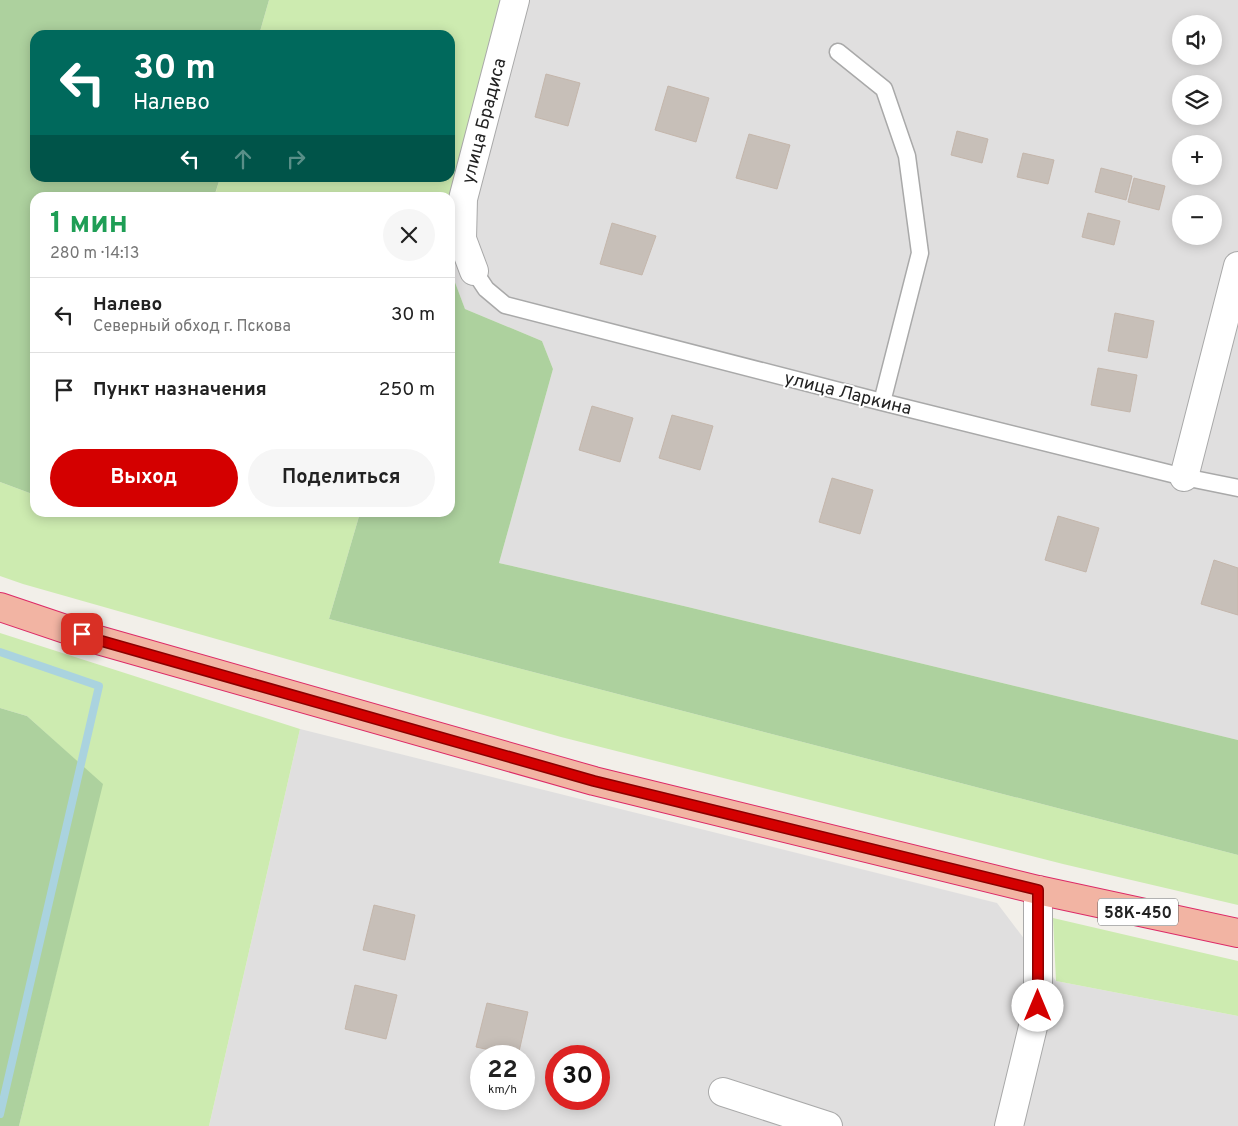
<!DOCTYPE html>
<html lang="ru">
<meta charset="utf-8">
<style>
:root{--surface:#fff;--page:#f6f6f6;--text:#222;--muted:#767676;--line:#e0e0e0;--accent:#d40000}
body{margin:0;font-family:Overpass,sans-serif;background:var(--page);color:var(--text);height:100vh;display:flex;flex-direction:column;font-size:19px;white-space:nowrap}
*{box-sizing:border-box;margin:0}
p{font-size:16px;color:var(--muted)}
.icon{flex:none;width:28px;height:28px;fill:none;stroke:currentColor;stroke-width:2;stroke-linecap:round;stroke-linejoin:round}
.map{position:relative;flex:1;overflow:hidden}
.drawer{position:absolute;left:30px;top:192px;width:425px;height:325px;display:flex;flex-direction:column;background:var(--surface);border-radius:15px;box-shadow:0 2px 12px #0003}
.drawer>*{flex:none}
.top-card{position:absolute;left:30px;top:30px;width:425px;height:152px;border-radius:15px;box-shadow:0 2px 12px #0003;background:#00695c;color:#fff;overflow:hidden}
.fabs{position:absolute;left:1172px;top:15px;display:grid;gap:10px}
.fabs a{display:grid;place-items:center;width:50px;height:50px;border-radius:50%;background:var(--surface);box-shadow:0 2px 12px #0003;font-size:25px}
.speed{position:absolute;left:470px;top:1045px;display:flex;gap:10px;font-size:25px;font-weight:700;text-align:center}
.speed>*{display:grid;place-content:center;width:65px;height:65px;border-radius:50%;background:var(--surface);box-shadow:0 2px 12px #0003;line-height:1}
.speed small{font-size:12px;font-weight:400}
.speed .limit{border:8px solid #d22;background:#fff;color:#111}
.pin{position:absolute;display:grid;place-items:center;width:42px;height:42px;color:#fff;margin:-21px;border-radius:10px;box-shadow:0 2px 8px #0006}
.me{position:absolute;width:55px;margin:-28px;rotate:0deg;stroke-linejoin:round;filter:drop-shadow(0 0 4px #0008)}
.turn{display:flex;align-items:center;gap:18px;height:105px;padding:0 20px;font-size:22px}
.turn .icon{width:65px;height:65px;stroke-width:2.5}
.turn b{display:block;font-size:35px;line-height:42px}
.lanes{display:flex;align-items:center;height:48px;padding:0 20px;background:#0003;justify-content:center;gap:25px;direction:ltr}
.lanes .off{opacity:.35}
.round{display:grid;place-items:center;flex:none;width:52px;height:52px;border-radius:26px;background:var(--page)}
.headline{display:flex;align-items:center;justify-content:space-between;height:85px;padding:0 20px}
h1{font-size:30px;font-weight:700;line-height:38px;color:#1e9e55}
.primary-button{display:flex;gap:10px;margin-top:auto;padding:10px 20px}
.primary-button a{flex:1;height:58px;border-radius:30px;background:var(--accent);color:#fff;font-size:20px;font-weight:700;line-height:58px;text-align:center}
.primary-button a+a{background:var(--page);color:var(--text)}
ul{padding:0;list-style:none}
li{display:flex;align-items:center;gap:15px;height:75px;padding:0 20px;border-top:1px solid var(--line)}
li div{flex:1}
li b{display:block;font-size:19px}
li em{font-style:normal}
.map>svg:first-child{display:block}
</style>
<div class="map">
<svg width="1238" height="1126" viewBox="0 0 1238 1126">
<rect width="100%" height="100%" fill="#f2efe9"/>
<!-- residential -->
<path fill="#e0dfdf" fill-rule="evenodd" d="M 502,0 L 1238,0 L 1238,740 L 688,607 L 499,563 L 553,369 L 542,341 L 465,309 L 450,269 L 450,201 ZM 1181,24 L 1214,24 L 1214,56 L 1181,56 ZM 1181,84 L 1214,84 L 1214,116 L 1181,116 ZM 1181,144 L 1214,144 L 1214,176 L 1181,176 ZM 1181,204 L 1214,204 L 1214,236 L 1181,236 Z
M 300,729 L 997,903 L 1056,981 L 1238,1016 L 1238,1126 L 209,1126 ZM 481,1056 L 524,1056 L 524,1099 L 481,1099 ZM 556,1056 L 599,1056 L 599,1099 L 556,1099 Z"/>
<!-- grass -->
<path fill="#cdebb0" d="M 269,0 L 502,0 L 450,198 L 214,198 L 220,178 L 450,178 L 450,35 L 259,35 Z
M 0,482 L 35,495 L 35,512 L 360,513 L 329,619 L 1238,855 L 1238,905 L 1063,864 L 561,737 L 23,584 L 0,576 Z
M 0,633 L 300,729 L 209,1126 L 19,1126 L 102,784 L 27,716 L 0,708 Z
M 1053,918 L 1238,961 L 1238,1016 L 1056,981 Z"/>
<!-- forest -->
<path fill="#add19e" d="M 0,0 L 269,0 L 259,35 L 35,35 L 35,178 L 220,178 L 214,197 L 35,198 L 35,495 L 0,482 Z
M 450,269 L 465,309 L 542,341 L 553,369 L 499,563 L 688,607 L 1238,740 L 1238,855 L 329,619 L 360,513 L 450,512 Z
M 0,708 L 27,716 L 103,784 L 19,1126 L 0,1126 Z"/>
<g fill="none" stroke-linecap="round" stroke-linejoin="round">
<!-- stream -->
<path stroke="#aad3df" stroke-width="8" d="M 0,652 L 99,686 L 0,1114"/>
</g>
<!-- building -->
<path fill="#c7bfb8" stroke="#c4b6ab" d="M 546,74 L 580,83 L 568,126 L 535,117 Z
M 668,86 L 709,98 L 696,142 L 655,130 Z
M 957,131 L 988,139 L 982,163 L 951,155 Z
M 749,134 L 790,145 L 777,189 L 736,178 Z
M 1023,153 L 1054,160 L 1048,184 L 1017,177 Z
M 1101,168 L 1132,176 L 1126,200 L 1095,192 Z
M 1134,178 L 1165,186 L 1159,210 L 1128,202 Z
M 1088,213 L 1120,221 L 1114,245 L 1082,237 Z
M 612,223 L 656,236 L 642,275 L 600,264 Z
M 1115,313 L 1154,321 L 1147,358 L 1108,351 Z
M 1098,368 L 1137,375 L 1130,412 L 1091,405 Z
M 592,406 L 633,418 L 620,462 L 579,450 Z
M 672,415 L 713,426 L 700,470 L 659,458 Z
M 832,478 L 873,490 L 860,534 L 819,522 Z
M 1058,516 L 1099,528 L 1086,572 L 1045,560 Z
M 1214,560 L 1238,568 L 1238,615 L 1201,604 Z
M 374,905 L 415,915 L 405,960 L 363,950 Z
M 355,985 L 397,995 L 386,1039 L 345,1029 Z
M 487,1003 L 528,1012 L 518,1056 L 476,1047 Z"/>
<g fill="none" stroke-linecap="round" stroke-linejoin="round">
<!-- service casing -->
<g stroke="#a9a9a9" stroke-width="19">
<path id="service" d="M 838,52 L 884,89 L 907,156 L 920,253 L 882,402
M 474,271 L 486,289 L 505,305 L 882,402 L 1184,477 L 1238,488"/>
</g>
<!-- minor casing -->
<g stroke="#a9a9a9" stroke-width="30">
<g id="minor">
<path id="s1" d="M 474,271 L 462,239 L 463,199 L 515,0"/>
<path d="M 1184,477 L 1238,266"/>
<path d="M 723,1092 L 828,1126"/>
<path d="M 1009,1126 L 1038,1006 L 1038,890"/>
</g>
</g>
<!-- trunk casing -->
<g stroke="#dc2a67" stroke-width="30">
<path id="trunk" d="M 0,607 L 98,640 L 594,781 L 1038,890 L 1238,933"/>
</g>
<!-- service -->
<use href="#service" stroke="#fff" stroke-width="16"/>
<!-- minor -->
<use href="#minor" stroke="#fff" stroke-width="28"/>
<!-- trunk -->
<use href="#trunk" stroke="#f2b4a3" stroke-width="28"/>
</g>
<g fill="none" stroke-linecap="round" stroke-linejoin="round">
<!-- route casing -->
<g stroke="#8a0000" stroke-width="12">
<path id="route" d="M 82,634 L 98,640 L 594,781 L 1038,890 L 1038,1006"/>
</g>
<!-- route -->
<use href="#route" stroke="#d40000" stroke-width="9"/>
</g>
<g text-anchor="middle" stroke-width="4" stroke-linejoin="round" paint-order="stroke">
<!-- shield labels -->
<rect fill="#fff" stroke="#646464" stroke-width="1" x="1098" y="898.5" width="80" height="27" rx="4"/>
<g font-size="16" font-weight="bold" fill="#222">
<text x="1138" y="918">58К-450</text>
</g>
<!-- street labels -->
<g font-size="18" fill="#222" stroke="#fff">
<text dy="6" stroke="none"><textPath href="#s1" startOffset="155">улица Брадиса</textPath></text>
<text transform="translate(848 393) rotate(14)" y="6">улица Ларкина</text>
</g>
</g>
</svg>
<div class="fabs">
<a><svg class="icon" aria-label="sound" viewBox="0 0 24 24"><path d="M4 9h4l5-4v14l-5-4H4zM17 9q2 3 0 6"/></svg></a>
<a><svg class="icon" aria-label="layers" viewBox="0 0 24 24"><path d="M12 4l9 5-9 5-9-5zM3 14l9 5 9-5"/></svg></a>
<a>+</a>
<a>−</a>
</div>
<div class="speed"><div>22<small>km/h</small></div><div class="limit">30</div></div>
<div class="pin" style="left:82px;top:634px;background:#d93025"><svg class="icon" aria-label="arrive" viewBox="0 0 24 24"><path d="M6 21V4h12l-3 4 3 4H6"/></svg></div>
<svg class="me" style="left:1038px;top:1006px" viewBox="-20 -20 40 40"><circle r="19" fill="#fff"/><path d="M0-13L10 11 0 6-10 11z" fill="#d40000"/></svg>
<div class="top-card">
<div class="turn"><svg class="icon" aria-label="left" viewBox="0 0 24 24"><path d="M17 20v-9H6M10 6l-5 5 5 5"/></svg><div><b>30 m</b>Налево</div></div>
<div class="lanes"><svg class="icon" aria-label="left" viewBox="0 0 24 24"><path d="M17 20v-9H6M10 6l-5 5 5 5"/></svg><svg class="icon off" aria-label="ahead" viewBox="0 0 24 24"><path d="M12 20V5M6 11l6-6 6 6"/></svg><svg class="icon off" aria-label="right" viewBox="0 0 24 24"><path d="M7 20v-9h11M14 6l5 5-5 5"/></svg></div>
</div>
<section class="drawer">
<div class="headline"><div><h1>1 мин</h1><p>280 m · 14:13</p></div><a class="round"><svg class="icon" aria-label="close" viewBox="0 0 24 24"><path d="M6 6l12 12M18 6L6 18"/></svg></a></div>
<ul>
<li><svg class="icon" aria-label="left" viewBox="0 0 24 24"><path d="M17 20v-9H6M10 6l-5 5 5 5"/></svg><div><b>Налево</b><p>Северный обход г. Пскова</p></div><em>30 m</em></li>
<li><svg class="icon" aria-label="arrive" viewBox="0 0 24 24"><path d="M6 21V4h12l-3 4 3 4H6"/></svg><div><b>Пункт назначения</b></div><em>250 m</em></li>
</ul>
<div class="primary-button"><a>Выход</a><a>Поделиться</a></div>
</section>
</div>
